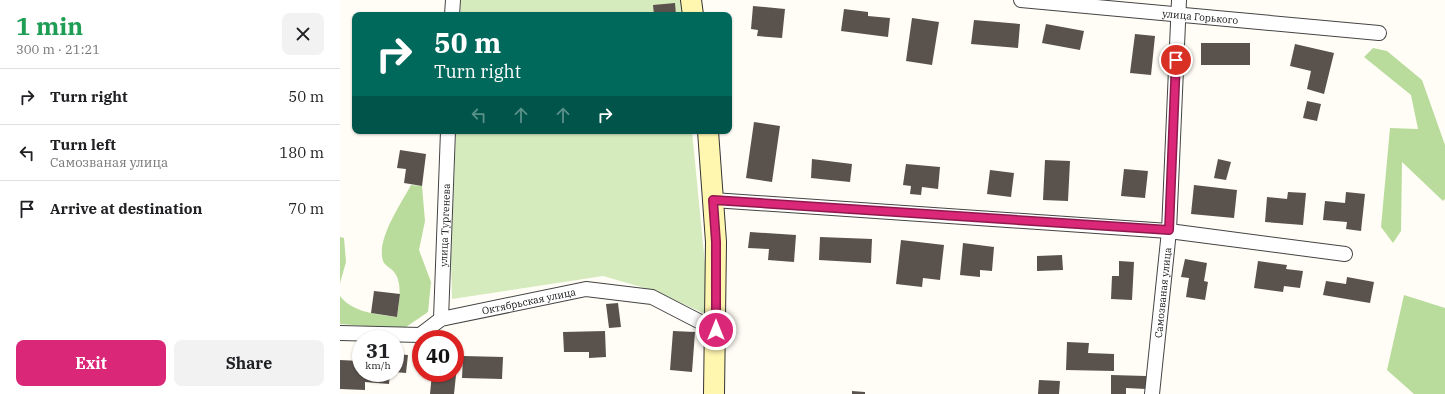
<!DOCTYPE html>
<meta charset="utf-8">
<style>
:root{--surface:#fff;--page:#f2f2f2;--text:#202124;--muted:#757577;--line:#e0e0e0;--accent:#db2777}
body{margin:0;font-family:"IBM Plex Serif",serif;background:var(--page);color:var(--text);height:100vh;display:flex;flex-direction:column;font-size:15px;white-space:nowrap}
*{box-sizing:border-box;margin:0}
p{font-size:13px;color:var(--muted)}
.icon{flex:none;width:22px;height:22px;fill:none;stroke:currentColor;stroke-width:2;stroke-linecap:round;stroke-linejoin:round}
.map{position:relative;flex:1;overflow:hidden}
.drawer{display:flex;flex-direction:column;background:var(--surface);width:340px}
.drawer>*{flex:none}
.top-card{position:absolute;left:12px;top:12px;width:380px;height:122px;border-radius:8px;box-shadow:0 1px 3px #0004;background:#00695c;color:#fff;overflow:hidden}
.speed{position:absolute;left:12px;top:330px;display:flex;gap:8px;font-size:20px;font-weight:700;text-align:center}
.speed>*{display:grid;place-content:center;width:52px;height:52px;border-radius:50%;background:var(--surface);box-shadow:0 1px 3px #0004;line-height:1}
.speed small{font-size:10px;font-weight:400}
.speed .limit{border:6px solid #d22;background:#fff;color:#111}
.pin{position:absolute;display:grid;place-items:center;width:34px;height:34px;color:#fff;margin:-17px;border:2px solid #fff;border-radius:50%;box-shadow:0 1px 4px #0007}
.me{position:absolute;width:44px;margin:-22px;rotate:0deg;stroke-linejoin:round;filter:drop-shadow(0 0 3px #0008)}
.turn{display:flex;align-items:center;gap:14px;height:84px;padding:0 16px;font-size:18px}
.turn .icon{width:52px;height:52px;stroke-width:2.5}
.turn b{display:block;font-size:28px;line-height:34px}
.lanes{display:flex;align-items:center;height:38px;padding:0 16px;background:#0003;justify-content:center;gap:20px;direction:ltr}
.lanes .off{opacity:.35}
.round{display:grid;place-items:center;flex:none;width:42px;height:42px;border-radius:8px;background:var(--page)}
.summary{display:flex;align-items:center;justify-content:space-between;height:68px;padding:0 16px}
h1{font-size:24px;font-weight:800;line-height:30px;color:#1e9e55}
.primary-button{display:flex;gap:8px;margin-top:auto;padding:8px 16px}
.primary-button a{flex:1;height:46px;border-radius:8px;background:var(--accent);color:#fff;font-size:16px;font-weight:800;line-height:46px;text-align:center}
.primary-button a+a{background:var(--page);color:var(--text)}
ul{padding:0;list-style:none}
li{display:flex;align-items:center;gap:12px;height:56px;padding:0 16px;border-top:1px solid var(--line)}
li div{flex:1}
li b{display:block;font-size:15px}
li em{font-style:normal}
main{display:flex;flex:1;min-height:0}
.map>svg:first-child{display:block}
</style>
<main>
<section class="drawer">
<div class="summary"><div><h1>1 min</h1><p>300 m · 21:21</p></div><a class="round"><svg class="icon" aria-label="close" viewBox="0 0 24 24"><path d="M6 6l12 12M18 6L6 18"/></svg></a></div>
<ul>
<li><svg class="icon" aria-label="right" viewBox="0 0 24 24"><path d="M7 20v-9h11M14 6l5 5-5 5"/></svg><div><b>Turn right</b></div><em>50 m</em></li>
<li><svg class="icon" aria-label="left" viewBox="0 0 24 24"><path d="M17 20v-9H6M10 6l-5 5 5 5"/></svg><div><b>Turn left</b><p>Самозваная улица</p></div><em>180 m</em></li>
<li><svg class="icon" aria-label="arrive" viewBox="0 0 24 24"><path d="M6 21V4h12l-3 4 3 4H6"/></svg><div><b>Arrive at destination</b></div><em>70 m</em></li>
</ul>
<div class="primary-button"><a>Exit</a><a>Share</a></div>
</section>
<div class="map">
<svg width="1105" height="394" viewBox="0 0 1105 394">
<rect width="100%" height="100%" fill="#fffdf5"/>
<!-- green -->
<path fill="#d5ebbd" d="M 121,0 L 340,0 L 342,15 L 120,15 Z
M 116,131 L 352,131 L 370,316 L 315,291 L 263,276 L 112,299 L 111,259 Z"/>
<!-- forest -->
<path fill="#b9dc9c" d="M 1033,48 L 1047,51 L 1082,80 L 1105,145 L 1105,199 L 1103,201 L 1062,162 L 1061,231 L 1053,243 L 1041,227 L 1050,128 L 1078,129 L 1071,95 L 1024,57 Z
M 71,185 L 82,186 L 85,221 L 79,250 L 91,282 L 88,312 L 63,329 L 0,324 L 0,296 C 13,313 37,314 57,317 C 59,304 63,282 54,272 C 51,268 45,266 43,261 C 36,239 61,204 71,185 Z
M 0,237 L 4,238 L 6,262 L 0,283 Z
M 1064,295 L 1105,308 L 1105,394 L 1074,394 L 1047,370 Z"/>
<!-- building -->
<path fill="#5a524d" d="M 335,3 L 336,15 L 314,15 L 313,5 Z
M 413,6 L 445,9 L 442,38 L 417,36 L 418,30 L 411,29 Z
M 504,9 L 528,12 L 528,16 L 550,18 L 548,37 L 501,31 Z
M 572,18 L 599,22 L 592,65 L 566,61 Z
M 634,20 L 680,24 L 678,48 L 631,44 Z
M 706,24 L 744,31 L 740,50 L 702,43 Z
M 795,34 L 815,36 L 811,75 L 790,73 Z
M 861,43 L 910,43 L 910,65 L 861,65 Z
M 955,44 L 994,53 L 984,94 L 967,89 L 971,71 L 950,66 Z
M 967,101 L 981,104 L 977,121 L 963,118 Z
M 414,122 L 440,126 L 432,182 L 406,178 Z
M 60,150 L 86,154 L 82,186 L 64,183 L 66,169 L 57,168 Z
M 472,159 L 512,164 L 510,182 L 471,178 Z
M 878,159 L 891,162 L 886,180 L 874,178 Z
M 705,160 L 730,161 L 728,201 L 703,200 Z
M 566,164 L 600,167 L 598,189 L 582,187 L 581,195 L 570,194 L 571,186 L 563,185 Z
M 784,169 L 808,171 L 805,198 L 781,196 Z
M 650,170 L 674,173 L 671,197 L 647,194 Z
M 854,185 L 897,190 L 894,218 L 851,214 Z
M 948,192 L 966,193 L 963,225 L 925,222 L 927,197 L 947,199 Z
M 1006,192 L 1025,194 L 1021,231 L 1006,229 L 1007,222 L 983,220 L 985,201 L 1005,203 Z
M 410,232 L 456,235 L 454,262 L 428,260 L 429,249 L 408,248 Z
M 480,237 L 532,239 L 531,263 L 479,260 Z
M 561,240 L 604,245 L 600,280 L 583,278 L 582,287 L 556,284 Z
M 623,243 L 654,247 L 652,271 L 640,270 L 640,277 L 620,275 Z
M 722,255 L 723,270 L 697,271 L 697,256 Z
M 845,259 L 867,263 L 864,281 L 868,282 L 865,300 L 846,297 L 849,278 L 841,277 Z
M 779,261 L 794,262 L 792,300 L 771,299 L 772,276 L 779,276 Z
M 918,261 L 947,265 L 946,269 L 963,271 L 960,288 L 944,286 L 943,292 L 914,288 Z
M 1007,277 L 1034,282 L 1030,303 L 983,295 L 986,281 L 1006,284 Z
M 34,291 L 60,294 L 57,317 L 31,313 Z
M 278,303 L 281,327 L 269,328 L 266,304 Z
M 265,331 L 266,357 L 249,358 L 249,352 L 224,352 L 223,332 Z
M 333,331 L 355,332 L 352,372 L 330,370 Z
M 727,342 L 749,343 L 748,353 L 774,354 L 774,371 L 726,370 Z
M 55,354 L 68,355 L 66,373 L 55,372 Z
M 115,356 L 118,356 L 114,394 L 90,394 L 92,373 L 115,373 Z
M 123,356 L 163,357 L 162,379 L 122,378 Z
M 0,360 L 21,361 L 21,373 L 50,373 L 49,384 L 25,382 L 25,390 L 0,389 Z
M 771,375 L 806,376 L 806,389 L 786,388 L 786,394 L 771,394 Z
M 699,380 L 720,381 L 719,394 L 698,394 Z
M 512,391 L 525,392 L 525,394 L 512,394 Z"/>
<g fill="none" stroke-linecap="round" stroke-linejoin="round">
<!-- street casing -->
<g stroke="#444" stroke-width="16">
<g id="street">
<path id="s1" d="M 681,0 L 1039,33"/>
<path d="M 112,15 L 113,0"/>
<path d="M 373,200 L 829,231 L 1005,254"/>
<path id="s2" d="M 101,319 L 108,131"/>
<path id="s3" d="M 0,333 L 80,335 L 101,319 L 246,289 L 312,297 L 376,330"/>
<path id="s4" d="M 812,394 L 829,231 L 839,0"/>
</g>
</g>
<!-- secondary casing -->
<g stroke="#333" stroke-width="22">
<path id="secondary" d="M 351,0 L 353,15
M 368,131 L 376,242 L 374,394"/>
</g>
<!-- street -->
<use href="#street" stroke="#fff" stroke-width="14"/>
<!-- secondary -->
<use href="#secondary" stroke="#fff6b0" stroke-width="20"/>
</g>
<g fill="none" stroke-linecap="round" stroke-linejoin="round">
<!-- route casing -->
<g stroke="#8e194d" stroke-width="10">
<path id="route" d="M 376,330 L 376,242 L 373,200 L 829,230 L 836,60"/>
</g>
<!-- route -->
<use href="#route" stroke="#db2777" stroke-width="7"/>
</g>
<g text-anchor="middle" stroke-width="4" stroke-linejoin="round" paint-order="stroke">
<!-- street labels -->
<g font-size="10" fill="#111" stroke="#fff">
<text dy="4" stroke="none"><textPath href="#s1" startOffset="180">улица Горького</textPath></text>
<text dy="4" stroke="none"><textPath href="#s2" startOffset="94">улица Тургенева</textPath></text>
<text dy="4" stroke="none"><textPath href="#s4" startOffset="102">Самозваная улица</textPath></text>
<text dy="4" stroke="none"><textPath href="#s3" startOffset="196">Октябрьская улица</textPath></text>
</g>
</g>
</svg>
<div class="speed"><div>31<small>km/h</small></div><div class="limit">40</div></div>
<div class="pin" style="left:836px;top:60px;background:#d93025"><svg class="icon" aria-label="arrive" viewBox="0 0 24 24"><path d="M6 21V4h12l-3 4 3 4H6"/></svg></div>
<svg class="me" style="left:376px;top:330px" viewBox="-20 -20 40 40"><circle r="17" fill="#db2777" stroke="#fff" stroke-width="3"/><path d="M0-11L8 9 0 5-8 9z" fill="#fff"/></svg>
<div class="top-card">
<div class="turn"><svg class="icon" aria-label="right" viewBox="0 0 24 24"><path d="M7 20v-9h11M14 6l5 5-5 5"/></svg><div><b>50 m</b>Turn right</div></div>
<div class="lanes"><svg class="icon off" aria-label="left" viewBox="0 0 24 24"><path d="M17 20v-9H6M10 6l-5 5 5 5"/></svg><svg class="icon off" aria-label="ahead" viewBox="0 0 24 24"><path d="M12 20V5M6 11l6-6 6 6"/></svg><svg class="icon off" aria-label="ahead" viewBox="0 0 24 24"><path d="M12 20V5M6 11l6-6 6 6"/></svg><svg class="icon" aria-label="right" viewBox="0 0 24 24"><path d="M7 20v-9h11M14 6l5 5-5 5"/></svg></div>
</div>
</div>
</main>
